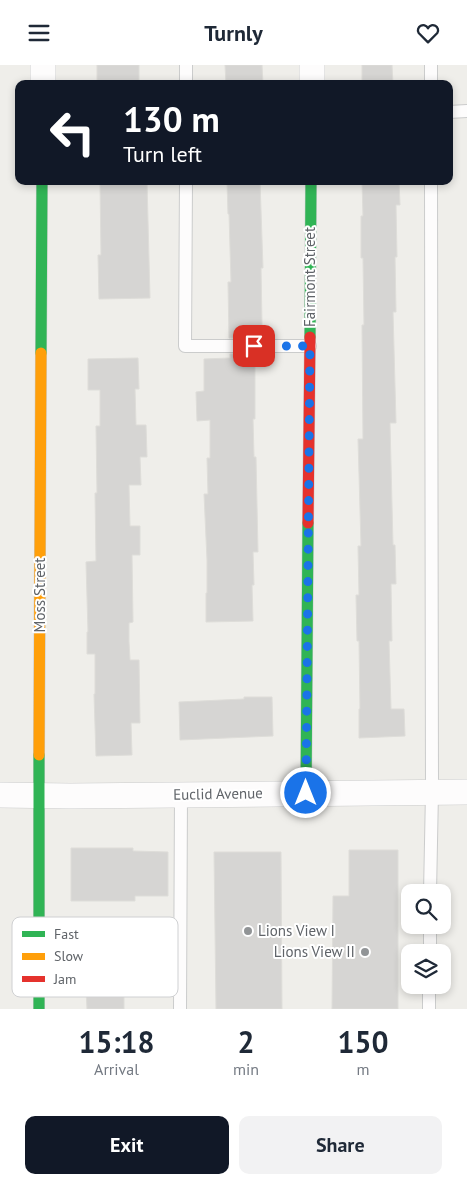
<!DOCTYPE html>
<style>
:root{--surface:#fff;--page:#f2f2f3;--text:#1f2937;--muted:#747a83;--accent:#111827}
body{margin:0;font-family:"PT Sans",sans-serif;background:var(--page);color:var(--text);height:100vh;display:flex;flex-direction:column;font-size:19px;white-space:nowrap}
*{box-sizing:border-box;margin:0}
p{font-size:16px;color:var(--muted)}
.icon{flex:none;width:28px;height:28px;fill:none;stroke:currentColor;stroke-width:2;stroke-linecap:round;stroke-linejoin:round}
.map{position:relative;height:944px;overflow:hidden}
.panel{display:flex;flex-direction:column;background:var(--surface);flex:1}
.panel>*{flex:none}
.hud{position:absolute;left:15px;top:15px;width:438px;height:105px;border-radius:10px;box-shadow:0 2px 8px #0003;background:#111827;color:#fff;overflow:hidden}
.buttons{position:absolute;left:401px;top:819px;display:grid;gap:10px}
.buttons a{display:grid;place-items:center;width:50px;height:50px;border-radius:10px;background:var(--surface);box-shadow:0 2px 8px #0003;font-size:25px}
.pin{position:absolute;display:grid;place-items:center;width:42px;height:42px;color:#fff;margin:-21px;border-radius:10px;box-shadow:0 2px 8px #0006}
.me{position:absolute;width:55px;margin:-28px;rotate:0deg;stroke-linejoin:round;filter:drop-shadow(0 0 4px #0008)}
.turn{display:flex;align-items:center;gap:18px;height:105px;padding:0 25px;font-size:22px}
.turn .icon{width:65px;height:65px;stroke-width:2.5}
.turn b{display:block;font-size:35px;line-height:42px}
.eta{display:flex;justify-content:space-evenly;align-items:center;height:85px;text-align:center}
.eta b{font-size:30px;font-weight:700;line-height:35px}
.button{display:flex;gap:10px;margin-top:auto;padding:10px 25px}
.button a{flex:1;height:58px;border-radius:10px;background:var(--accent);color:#fff;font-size:20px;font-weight:700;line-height:58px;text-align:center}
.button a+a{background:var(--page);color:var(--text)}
header{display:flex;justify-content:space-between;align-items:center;height:65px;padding:0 25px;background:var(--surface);font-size:22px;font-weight:700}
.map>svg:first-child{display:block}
</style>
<header><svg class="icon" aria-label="menu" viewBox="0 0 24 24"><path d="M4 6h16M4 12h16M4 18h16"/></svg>Turnly<svg class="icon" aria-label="heart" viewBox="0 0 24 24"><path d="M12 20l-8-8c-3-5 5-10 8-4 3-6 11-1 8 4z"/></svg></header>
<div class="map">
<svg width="467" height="944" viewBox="0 0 467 944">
<rect width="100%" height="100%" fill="#efeeea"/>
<!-- building -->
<path fill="#d6d5d3" stroke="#deddd9" d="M 97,0 L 139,0 L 139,19 L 97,19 Z
M 225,0 L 262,0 L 263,19 L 226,19 Z
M 362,0 L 392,0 L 393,19 L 362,19 Z
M 100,116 L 147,116 L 150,233 L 99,234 L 98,190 L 101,190 Z
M 227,116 L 260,116 L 263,203 L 261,203 L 262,261 L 255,261 L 255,273 L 229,273 L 228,217 L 231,217 L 229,149 L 228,149 Z
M 362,116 L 399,116 L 400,140 L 396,140 L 397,192 L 395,192 L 396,247 L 393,247 L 396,358 L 390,358 L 393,480 L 395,480 L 396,519 L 391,519 L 392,576 L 389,576 L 391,644 L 404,644 L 405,671 L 359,673 L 359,644 L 360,644 L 359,576 L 357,576 L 356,530 L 359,530 L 358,481 L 361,481 L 358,374 L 363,374 L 362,260 L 364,260 L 363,193 L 361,193 L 361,151 L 363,151 Z
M 230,289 L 255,289 L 255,354 L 253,354 L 254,392 L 256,392 L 258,487 L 253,487 L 254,520 L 252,520 L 253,556 L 206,557 L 206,528 L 207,528 L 207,495 L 204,429 L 208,429 L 207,393 L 210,393 L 210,355 L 197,356 L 196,327 L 204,326 L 204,294 L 230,293 Z
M 138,293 L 139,324 L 135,324 L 136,360 L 146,360 L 147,392 L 140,392 L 141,420 L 129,420 L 130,461 L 140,461 L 140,490 L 132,490 L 133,557 L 129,558 L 129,577 L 130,595 L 139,595 L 140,658 L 131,658 L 132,690 L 96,691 L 94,629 L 95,629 L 95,589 L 87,589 L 87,567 L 88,567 L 86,497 L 96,496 L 95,428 L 97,428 L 96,361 L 100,361 L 100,325 L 88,325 L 88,294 Z
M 244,632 L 272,632 L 273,671 L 180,675 L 179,637 L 244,634 Z
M 71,783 L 133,783 L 133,786 L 168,787 L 168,831 L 135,831 L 135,836 L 71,836 Z
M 349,785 L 398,785 L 398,944 L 332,944 L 333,831 L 349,831 Z
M 214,787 L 281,787 L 282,944 L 216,944 Z
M 116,867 L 118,900 L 127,900 L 127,924 L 124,924 L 124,944 L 87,944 L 86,925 L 82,925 L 80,869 Z"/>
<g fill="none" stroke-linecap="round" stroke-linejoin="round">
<!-- lane casing -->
<g stroke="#cbcccc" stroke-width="14">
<path id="lane" d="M 431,0 L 431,19
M 186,19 L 186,0
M 449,47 L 467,46
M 186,116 L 185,281 L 310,281
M 430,828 L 432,727 L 431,116
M 430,888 L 430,860
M 180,944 L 181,729
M 429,944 L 429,920"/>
</g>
<!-- street casing -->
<g stroke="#cbcccc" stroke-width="26">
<path id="street" d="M 43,19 L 43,0
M 312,19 L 312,0
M 0,730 L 70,731 L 467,727"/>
</g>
<!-- fast casing -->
<g stroke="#cacacb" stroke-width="12">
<path id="fast" d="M 310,272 L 311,116
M 41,288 L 42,116
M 306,728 L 308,458
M 39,944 L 39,690"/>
</g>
<!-- slow casing -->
<g stroke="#cacacb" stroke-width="12">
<path id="slow" d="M 39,690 L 41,288"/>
</g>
<!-- jam casing -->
<g stroke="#cacacb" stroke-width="12">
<path id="jam" d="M 308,458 L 310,272"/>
</g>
<!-- lane -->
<use href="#lane" stroke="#fdfcfc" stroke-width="12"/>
<!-- street -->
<use href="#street" stroke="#fdfcfc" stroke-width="25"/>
<!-- fast -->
<use href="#fast" stroke="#30b455" stroke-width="11"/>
<!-- slow -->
<use href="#slow" stroke="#ff9f0a" stroke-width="11"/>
<!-- jam -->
<use href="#jam" stroke="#e5322d" stroke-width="11"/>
</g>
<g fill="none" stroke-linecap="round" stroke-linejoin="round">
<!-- route -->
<path stroke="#1a73e8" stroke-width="9" stroke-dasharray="0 16.2" d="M 254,281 L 310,281 L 306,728"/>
</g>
<!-- markers -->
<g fill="#919496" stroke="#fff" stroke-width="2">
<circle cx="248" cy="866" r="5"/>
<circle cx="365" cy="887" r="5"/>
</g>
<g text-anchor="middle" stroke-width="4" stroke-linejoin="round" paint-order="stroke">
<!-- street labels -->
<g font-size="15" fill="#5f6368" stroke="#fff">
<text transform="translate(310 212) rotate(-90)" y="5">Fairmont Street</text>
<text transform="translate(40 530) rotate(-90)" y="5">Moss Street</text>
<text transform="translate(218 729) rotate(-1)" y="5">Euclid Avenue</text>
</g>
<!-- poi labels -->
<g font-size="15" fill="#5f6368" stroke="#fff" text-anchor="start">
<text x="258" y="871">Lions View I</text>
<text x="355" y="892" text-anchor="end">Lions View II</text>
</g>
</g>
<!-- legend -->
<rect x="12" y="852" width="166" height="80" rx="8" fill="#fff" stroke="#cfd0d2" stroke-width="1"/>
<rect x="22" y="866" width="23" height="6" fill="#30b455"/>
<rect x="22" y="888" width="23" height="7" fill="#ff9f0a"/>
<rect x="22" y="911" width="23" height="6" fill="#e5322d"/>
<g font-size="14" fill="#5f6368">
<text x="54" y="874">Fast</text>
<text x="54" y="896">Slow</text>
<text x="54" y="919">Jam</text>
</g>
</svg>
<div class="buttons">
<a><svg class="icon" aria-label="search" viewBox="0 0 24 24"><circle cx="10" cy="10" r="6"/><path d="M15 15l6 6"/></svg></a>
<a><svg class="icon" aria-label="layers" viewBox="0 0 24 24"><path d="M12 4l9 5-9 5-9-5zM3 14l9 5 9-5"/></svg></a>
</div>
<div class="pin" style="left:254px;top:281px;background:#d93025"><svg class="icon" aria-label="arrive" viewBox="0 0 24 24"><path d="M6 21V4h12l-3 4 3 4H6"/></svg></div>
<svg class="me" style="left:306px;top:728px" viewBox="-20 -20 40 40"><circle r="17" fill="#1a73e8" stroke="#fff" stroke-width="3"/><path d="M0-11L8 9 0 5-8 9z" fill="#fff"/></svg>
<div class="hud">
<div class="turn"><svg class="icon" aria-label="left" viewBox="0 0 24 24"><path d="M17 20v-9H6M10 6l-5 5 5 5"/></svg><div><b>130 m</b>Turn left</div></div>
</div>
</div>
<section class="panel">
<div class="eta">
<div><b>15:18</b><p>Arrival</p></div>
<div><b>2</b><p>min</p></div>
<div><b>150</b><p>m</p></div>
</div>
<div class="button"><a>Exit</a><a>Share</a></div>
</section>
